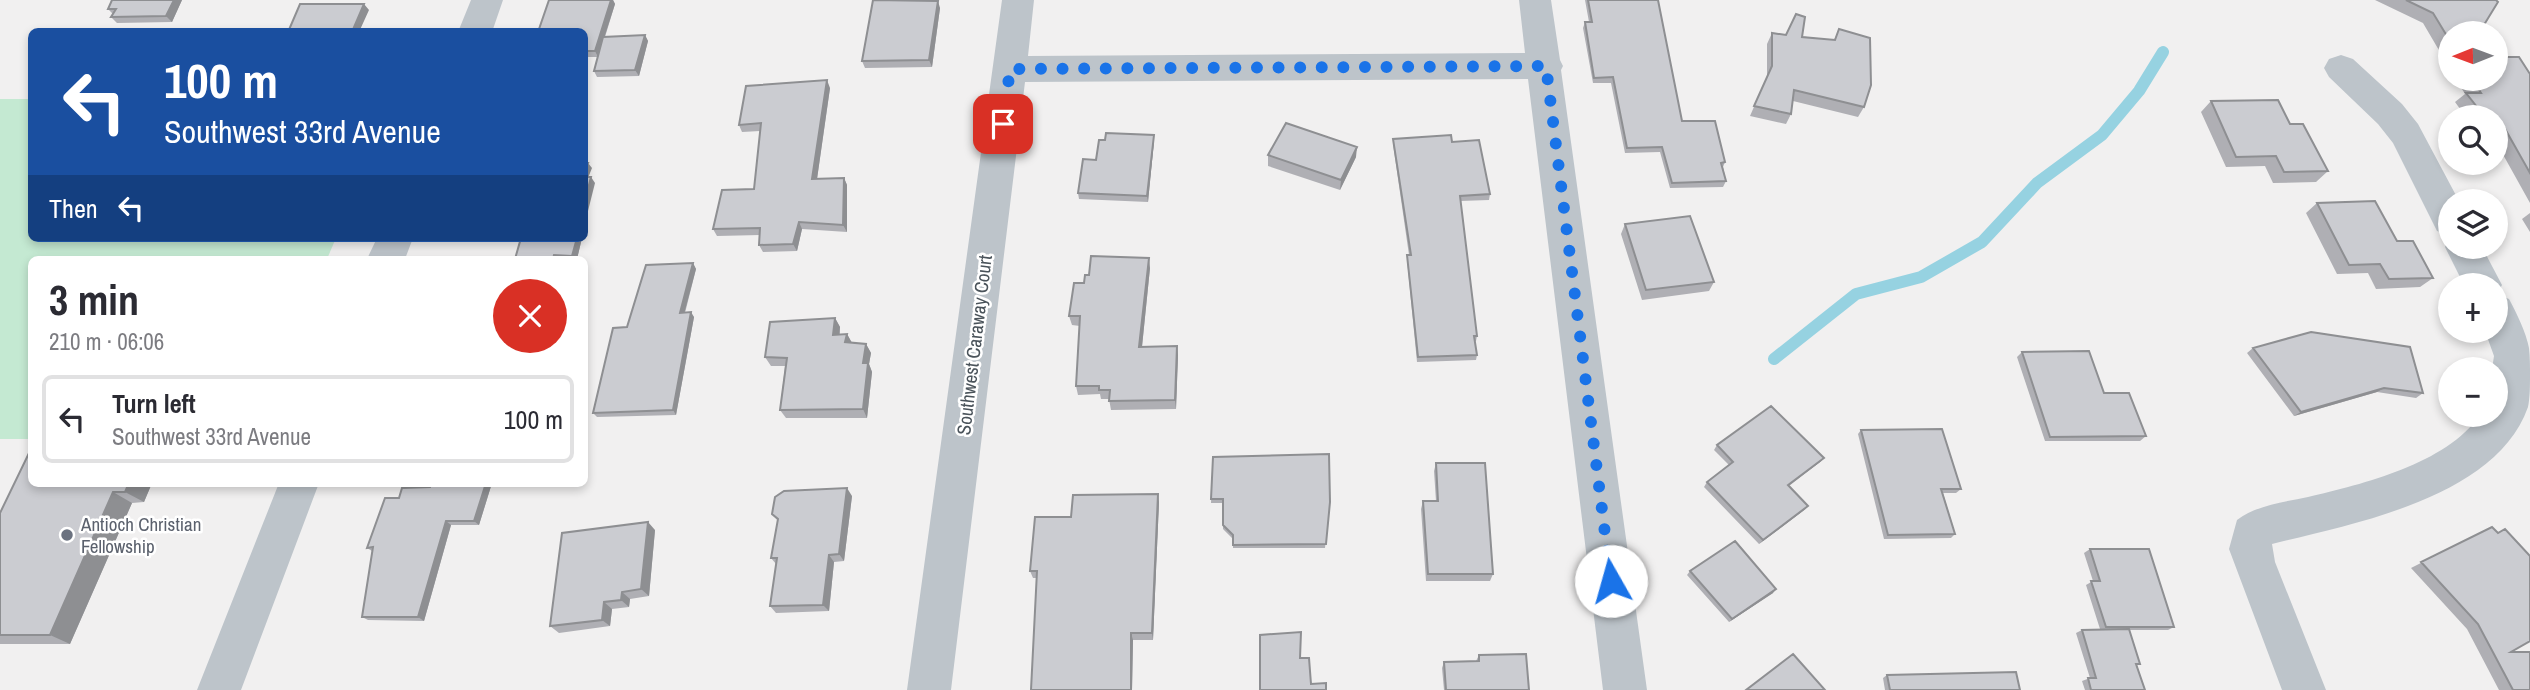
<!DOCTYPE html>
<meta charset="utf-8">
<style>
:root{--surface:#fff;--page:#f7f7f7;--text:#2b2b33;--muted:#7c7c81;--line:#e1e1e2}
body{margin:0;font-family:"Archivo Narrow",sans-serif;background:var(--page);color:var(--text);height:100vh;display:flex;flex-direction:column;font-size:26px;white-space:nowrap}
*{box-sizing:border-box;margin:0}
p{font-size:23px;color:var(--muted)}
.icon{flex:none;width:38px;height:38px;fill:none;stroke:currentColor;stroke-width:2;stroke-linecap:round;stroke-linejoin:round}
.map{position:relative;flex:1;overflow:hidden}
.sheet{position:absolute;left:28px;top:256px;width:560px;height:231px;display:flex;flex-direction:column;background:var(--surface);border-radius:10px;box-shadow:0 4px 10px #0003}
.sheet>*{flex:none}
.top-card{position:absolute;left:28px;top:28px;width:560px;height:214px;border-radius:10px;box-shadow:0 4px 10px #0003;background:#1a4fa0;color:#fff;overflow:hidden}
.needle{width:46px;rotate:269deg}
.controls{position:absolute;left:2438px;top:21px;display:grid;gap:14px}
.controls a{display:grid;place-items:center;width:70px;height:70px;border-radius:50%;background:var(--surface);box-shadow:0 4px 10px #0003;font-size:35px}
.pin{position:absolute;display:grid;place-items:center;width:60px;height:60px;color:#fff;margin:-30px;border-radius:14px;box-shadow:0 4px 10px #0006}
.me{position:absolute;width:77px;margin:-38px;rotate:353deg;stroke-linejoin:round;filter:drop-shadow(0 0 5px #0008)}
.turn{display:flex;align-items:center;gap:24px;height:147px;padding:0 21px;font-size:32px}
.turn .icon{width:91px;height:91px;stroke-width:2.5}
.turn b{display:block;font-size:49px;line-height:60px}
.then{display:flex;align-items:center;height:66px;padding:0 21px;background:#0003;gap:14px;font-size:26px}
.round{display:grid;place-items:center;flex:none;width:74px;height:74px;border-radius:37px;background:var(--page)}
.summary{display:flex;align-items:center;justify-content:space-between;height:119px;padding:0 21px}
h1{font-size:42px;font-weight:700;line-height:52px}
ul{padding:0;list-style:none}
li{display:flex;align-items:center;gap:21px;height:88px;margin:0 14px 10px;padding:0 7px;border:4px solid var(--line);border-radius:10px}
li div{flex:1}
li b{display:block;font-size:26px}
li em{font-style:normal}
.map>svg:first-child{display:block}
</style>
<div class="map">
<svg width="2530" height="690" viewBox="0 0 2530 690">
<rect width="100%" height="100%" fill="#f1f0f0"/>
<!-- green -->
<path fill="#c4e9d2" d="M 0,99 L 31,99 L 32,238 L 336,238 L 327,259 L 32,259 L 31,439 L 0,439 Z"/>
<g fill="none" stroke-linecap="round" stroke-linejoin="round">
<!-- stream -->
<path stroke="#96d2e1" stroke-width="12" d="M 1774,359 L 1856,294 L 1921,277 L 1982,242 L 2037,183 L 2102,135 L 2139,91 L 2163,52"/>
<!-- minor -->
<path fill="#bdc4ca" fill-rule="evenodd" d="M 471,0 L 503,0 L 492,32 L 458,32 Z
M 1002,0 L 1034,0 L 1028,56 L 1525,53 L 1519,0 L 1551,0 L 1560,60 L 1563,66 L 1561,70 L 1647,690 L 1603,690 L 1528,79 L 1025,82 L 951,690 L 907,690 Z
M 2341,55 L 2353,59 L 2402,104 L 2418,124 L 2459,201 L 2450,201 L 2450,235 L 2437,231 L 2393,143 L 2378,124 L 2329,77 L 2324,68 L 2329,59 Z
M 2450,236 L 2450,247 L 2482,247 L 2502,285 L 2497,294 L 2509,299 C 2517,314 2526,332 2529,348 C 2530,357 2530,367 2530,375 C 2530,385 2530,398 2528,407 C 2496,498 2352,524 2272,544 L 2275,562 L 2326,690 L 2282,690 L 2229,549 L 2237,520 C 2257,505 2284,502 2308,497 C 2363,484 2446,464 2480,415 L 2496,415 L 2496,369 L 2492,369 L 2494,356 L 2485,331 L 2496,331 L 2496,285 L 2464,285 L 2445,247 Z
M 377,238 L 413,238 L 405,259 L 367,259 Z
M 279,483 L 319,483 L 241,690 L 197,690 Z"/>
</g>
<!-- wall -->
<path fill="#afafb4" d="M 112,0 L 182,0 L 172,22 L 117,23 L 111,17 L 113,14 L 108,9 Z
M 611,0 L 613,0 L 615,4 L 605,37 L 645,35 L 648,41 L 639,76 L 597,77 L 594,71 L 598,57 L 584,57 L 584,32 Z
M 1585,0 L 1658,0 L 1682,121 L 1725,162 L 1723,167 L 1726,181 L 1723,187 L 1670,188 L 1660,152 L 1625,153 L 1611,83 L 1593,83 L 1583,28 L 1585,22 L 1589,22 Z
M 2375,0 L 2496,0 L 2450,33 L 2450,69 L 2423,23 Z
M 926,1 L 940,8 L 932,67 L 865,68 L 862,61 Z
M 1839,29 L 1864,107 L 1858,117 L 1793,101 L 1791,114 L 1786,124 L 1750,116 L 1767,77 L 1767,44 L 1772,33 L 1834,40 Z
M 2530,74 L 2530,203 L 2496,142 L 2496,117 L 2466,117 L 2455,102 L 2465,94 L 2456,79 L 2496,79 Z
M 830,88 L 817,179 L 844,178 L 847,185 L 847,232 L 802,229 L 797,251 L 763,252 L 759,245 L 760,235 L 717,236 L 713,229 L 754,189 L 760,131 L 742,132 L 739,125 Z
M 2211,101 L 2290,124 L 2328,171 L 2316,182 L 2273,183 L 2265,166 L 2226,167 L 2201,112 Z
M 1393,139 L 1452,142 L 1490,194 L 1489,200 L 1460,201 L 1477,336 L 1476,341 L 1475,341 L 1477,355 L 1476,360 L 1417,362 L 1407,260 L 1407,255 L 1409,255 L 1393,144 Z
M 1154,141 L 1148,202 L 1079,199 L 1078,193 L 1096,160 Z
M 1268,155 L 1356,157 L 1340,190 L 1268,166 Z
M 2317,203 L 2397,241 L 2433,278 L 2420,287 L 2376,289 L 2368,273 L 2337,274 L 2306,213 Z
M 2530,213 L 2530,232 L 2522,219 Z
M 1625,224 L 1714,282 L 1709,291 L 1642,300 L 1621,234 Z
M 582,238 L 577,259 L 515,259 Z
M 693,263 L 696,269 L 685,313 L 694,317 L 676,415 L 597,417 L 593,413 L 627,327 Z
M 1150,268 L 1142,347 L 1177,346 L 1178,355 L 1176,409 L 1111,410 L 1109,399 L 1101,399 L 1100,394 L 1078,395 L 1076,386 L 1080,326 L 1072,325 L 1069,316 L 1084,283 Z
M 835,318 L 840,327 L 840,334 L 847,334 L 852,343 L 866,344 L 871,353 L 869,364 L 872,372 L 867,418 L 786,418 L 780,410 L 785,366 L 771,366 L 765,357 Z
M 2253,348 L 2423,393 L 2416,398 L 2377,392 L 2294,416 L 2247,353 Z
M 2022,352 L 2104,393 L 2146,436 L 2140,441 L 2045,441 L 2017,357 Z
M 1861,430 L 1961,489 L 1956,493 L 1943,493 L 1955,534 L 1951,538 L 1884,539 L 1858,434 Z
M 1717,445 L 1824,458 L 1820,462 L 1789,486 L 1804,510 L 1759,544 L 1704,487 L 1707,482 L 1729,465 L 1714,450 Z
M 1213,457 L 1330,502 L 1325,548 L 1233,548 L 1233,539 L 1223,529 L 1223,503 L 1211,503 Z
M 1436,463 L 1493,574 L 1490,581 L 1426,581 L 1421,509 L 1423,501 L 1436,501 L 1434,471 Z
M 152,483 L 144,502 L 132,503 L 70,644 L 0,644 L 0,513 Z
M 431,483 L 492,483 L 479,525 L 451,525 L 424,621 L 368,620 L 362,617 L 372,551 L 367,548 L 399,498 L 430,487 Z
M 852,496 L 844,561 L 834,562 L 829,611 L 776,613 L 770,606 L 776,564 L 771,558 L 778,521 L 772,514 Z
M 1159,502 L 1153,640 L 1133,640 L 1132,690 L 1031,690 L 1037,578 L 1033,578 L 1030,571 L 1071,517 Z
M 2492,527 L 2511,652 L 2530,690 L 2499,690 L 2467,629 L 2411,568 Z
M 655,530 L 649,596 L 630,599 L 629,607 L 612,609 L 610,626 L 559,633 L 550,626 Z
M 2090,549 L 2174,627 L 2168,630 L 2129,630 L 2140,664 L 2137,665 L 2145,690 L 2085,690 L 2082,681 L 2090,678 L 2076,633 L 2082,630 L 2100,629 L 2086,585 L 2093,581 L 2084,553 Z
M 1690,571 L 1773,593 L 1729,622 L 1687,575 Z
M 1479,655 L 1529,690 L 1444,690 L 1442,668 L 1444,662 L 1476,661 Z
M 1887,675 L 2020,690 L 1885,690 L 1883,678 Z"/>
<!-- shaded-wall -->
<path fill="#8e8f92" d="M 174,0 L 182,0 L 172,22 L 166,16 Z
M 611,0 L 613,0 L 615,4 L 598,57 L 595,51 Z
M 938,1 L 940,8 L 932,67 L 929,60 Z
M 364,4 L 369,10 L 359,32 L 352,32 Z
M 645,35 L 648,41 L 639,76 L 635,70 Z
M 827,80 L 830,88 L 816,186 L 812,179 Z
M 1154,135 L 1154,141 L 1148,202 L 1147,196 Z
M 1357,147 L 1356,157 L 1340,190 L 1341,180 Z
M 588,163 L 592,168 L 586,183 L 584,180 L 584,172 Z
M 591,177 L 595,183 L 584,227 L 584,205 Z
M 844,178 L 847,185 L 847,232 L 843,225 Z
M 799,222 L 802,229 L 797,251 L 793,244 Z
M 577,238 L 582,238 L 577,259 L 575,259 L 572,256 Z
M 1149,258 L 1150,268 L 1141,356 L 1139,347 Z
M 693,263 L 696,269 L 683,318 L 680,313 Z
M 691,312 L 694,317 L 676,415 L 673,410 Z
M 835,318 L 840,327 L 838,344 L 833,335 Z
M 847,334 L 852,343 L 845,342 Z
M 866,344 L 871,353 L 869,364 L 872,372 L 867,418 L 863,409 L 863,363 Z
M 1177,346 L 1178,355 L 1176,409 L 1175,400 Z
M 2384,388 L 2377,392 L 2294,416 L 2301,412 Z
M 1824,458 L 1820,462 L 1784,489 L 1788,485 Z
M 129,483 L 152,483 L 144,502 L 125,492 Z
M 486,483 L 492,483 L 479,525 L 474,521 Z
M 847,488 L 852,496 L 844,561 L 839,554 Z
M 113,492 L 132,503 L 70,644 L 50,635 Z
M 1158,494 L 1159,502 L 1153,640 L 1152,633 Z
M 1808,506 L 1804,510 L 1759,544 L 1763,540 Z
M 446,521 L 451,525 L 424,621 L 418,617 Z
M 648,522 L 655,530 L 649,596 L 641,589 Z
M 829,555 L 834,562 L 829,611 L 823,605 Z
M 1776,589 L 1773,593 L 1729,622 L 1732,619 Z
M 622,592 L 630,599 L 629,607 L 621,600 Z
M 604,602 L 612,609 L 610,626 L 602,620 Z
M 1131,633 L 1133,640 L 1132,690 L 1131,690 Z"/>
<!-- building -->
<path fill="#cbccd1" stroke="#8e8f92" stroke-width="2" d="M 112,0 L 174,0 L 166,16 L 111,17 L 116,9 L 108,9 Z
M 549,0 L 611,0 L 595,51 L 584,51 L 584,32 L 538,32 Z
M 873,0 L 938,1 L 929,60 L 862,61 Z
M 1588,0 L 1658,0 L 1682,121 L 1715,121 L 1725,162 L 1721,163 L 1726,181 L 1672,183 L 1662,147 L 1627,148 L 1613,77 L 1594,78 L 1585,22 L 1592,22 Z
M 2406,0 L 2496,0 L 2498,2 L 2479,33 L 2450,33 L 2450,41 L 2433,13 Z
M 300,4 L 364,4 L 352,32 L 288,32 Z
M 1796,14 L 1805,17 L 1802,37 L 1835,40 L 1839,29 L 1870,38 L 1871,85 L 1864,107 L 1794,90 L 1791,114 L 1754,106 L 1772,66 L 1772,33 L 1786,35 Z
M 645,35 L 635,70 L 594,71 L 603,37 Z
M 2496,57 L 2519,57 L 2530,74 L 2530,173 L 2504,127 L 2496,127 L 2496,117 L 2485,117 L 2466,93 L 2481,93 L 2472,79 L 2496,79 Z
M 827,80 L 812,179 L 844,178 L 843,225 L 799,222 L 793,244 L 759,245 L 760,228 L 713,229 L 722,190 L 754,189 L 761,123 L 739,125 L 746,86 Z
M 2278,100 L 2290,124 L 2303,124 L 2328,171 L 2284,172 L 2276,156 L 2236,157 L 2211,101 Z
M 1286,123 L 1357,147 L 1341,180 L 1268,155 Z
M 1106,133 L 1154,135 L 1147,196 L 1078,193 L 1083,159 L 1096,160 L 1099,140 L 1105,140 Z
M 1451,135 L 1452,142 L 1479,140 L 1490,194 L 1460,196 L 1477,336 L 1474,336 L 1477,355 L 1418,357 L 1407,255 L 1411,255 L 1393,139 Z
M 584,163 L 588,163 L 584,172 Z
M 584,177 L 591,177 L 584,205 Z
M 2375,201 L 2397,241 L 2413,241 L 2433,278 L 2389,279 L 2380,264 L 2349,265 L 2317,203 Z
M 1690,216 L 1714,282 L 1646,290 L 1625,224 Z
M 521,238 L 577,238 L 572,256 L 554,255 L 553,259 L 515,259 Z
M 1091,256 L 1149,258 L 1139,347 L 1177,346 L 1175,400 L 1109,401 L 1110,390 L 1099,390 L 1099,386 L 1076,386 L 1080,316 L 1069,316 L 1074,283 L 1084,283 L 1085,275 L 1089,275 Z
M 693,263 L 680,313 L 691,312 L 673,410 L 593,413 L 613,328 L 627,327 L 646,265 Z
M 835,318 L 833,335 L 847,334 L 845,342 L 866,344 L 863,363 L 868,363 L 863,409 L 780,410 L 787,358 L 765,357 L 770,322 Z
M 2311,332 L 2410,347 L 2423,393 L 2384,388 L 2301,412 L 2253,348 Z
M 2089,351 L 2104,393 L 2129,393 L 2146,436 L 2050,437 L 2022,352 Z
M 1771,406 L 1824,458 L 1788,485 L 1808,506 L 1763,540 L 1707,482 L 1733,462 L 1717,445 Z
M 1942,429 L 1961,489 L 1941,489 L 1955,534 L 1888,535 L 1861,430 Z
M 29,453 L 32,453 L 32,483 L 129,483 L 125,492 L 113,492 L 50,635 L 0,635 L 0,513 Z
M 1329,454 L 1330,502 L 1326,544 L 1233,545 L 1233,535 L 1223,525 L 1223,499 L 1211,499 L 1213,457 Z
M 1436,463 L 1485,463 L 1493,574 L 1428,574 L 1423,501 L 1438,501 Z
M 431,483 L 486,483 L 474,521 L 446,521 L 418,617 L 362,617 L 373,547 L 367,548 L 385,498 L 399,498 L 402,488 L 430,487 Z
M 847,488 L 839,554 L 829,555 L 823,605 L 770,606 L 777,558 L 771,558 L 778,519 L 772,514 L 775,497 L 784,491 Z
M 1158,494 L 1152,633 L 1131,633 L 1131,690 L 1031,690 L 1037,571 L 1030,571 L 1035,517 L 1071,517 L 1073,495 Z
M 648,522 L 641,589 L 622,592 L 621,600 L 604,602 L 602,620 L 550,626 L 562,533 Z
M 2492,527 L 2498,533 L 2505,529 L 2530,556 L 2530,641 L 2511,652 L 2530,652 L 2530,690 L 2513,690 L 2478,624 L 2421,562 Z
M 1735,541 L 1776,589 L 1732,619 L 1690,571 Z
M 2090,549 L 2149,549 L 2174,627 L 2106,627 L 2091,581 L 2100,581 Z
M 2129,629 L 2140,664 L 2136,664 L 2145,690 L 2091,690 L 2088,678 L 2096,678 L 2082,630 Z
M 1301,632 L 1300,658 L 1309,658 L 1311,684 L 1326,683 L 1326,690 L 1260,690 L 1260,635 Z
M 1526,654 L 1529,690 L 1446,690 L 1444,662 L 1479,661 L 1479,655 Z
M 1793,654 L 1825,690 L 1746,690 Z
M 2016,672 L 2020,690 L 1890,690 L 1887,675 Z"/>
<g fill="none" stroke-linecap="round" stroke-linejoin="round">
<!-- route -->
<path stroke="#1a73e8" stroke-width="12" stroke-dasharray="0 21.6" d="M 1003,124 L 1010,69 L 1546,66 L 1611,581"/>
</g>
<!-- markers -->
<circle fill="#6b7280" stroke="#fff" stroke-width="2.5" cx="67" cy="535" r="7"/>
<g text-anchor="middle" stroke-width="5" stroke-linejoin="round" paint-order="stroke">
<!-- street labels -->
<g font-size="19" fill="#4a535a" stroke="#fff">
<text transform="translate(974 345) rotate(-83)" y="7">Southwest Caraway Court</text>
</g>
<!-- worship labels -->
<g font-size="19" fill="#5b616d" stroke="#fff" text-anchor="start">
<text x="81" y="531">Antioch Christian<tspan x="81" dy="22">Fellowship</tspan></text>
</g>
</g>
</svg>
<div class="controls">
<a><svg class="needle" viewBox="-14 -14 28 28"><path d="M0-13l5 13h-10z" fill="#e53935"/><path d="M0 13l5-13h-10z" fill="#7c7c81"/></svg></a>
<a><svg class="icon" aria-label="search" viewBox="0 0 24 24"><circle cx="10" cy="10" r="6"/><path d="M15 15l6 6"/></svg></a>
<a><svg class="icon" aria-label="layers" viewBox="0 0 24 24"><path d="M12 4l9 5-9 5-9-5zM3 14l9 5 9-5"/></svg></a>
<a>+</a>
<a>−</a>
</div>
<div class="pin" style="left:1003px;top:124px;background:#d93025"><svg class="icon" aria-label="arrive" viewBox="0 0 24 24"><path d="M6 21V4h12l-3 4 3 4H6"/></svg></div>
<svg class="me" style="left:1611px;top:581px" viewBox="-20 -20 40 40"><circle r="19" fill="#fff"/><path d="M0-13L10 11 0 6-10 11z" fill="#1a73e8"/></svg>
<div class="top-card">
<div class="turn"><svg class="icon" aria-label="left" viewBox="0 0 24 24"><path d="M17 20v-9H6M10 6l-5 5 5 5"/></svg><div><b>100 m</b>Southwest 33rd Avenue</div></div>
<div class="then">Then<svg class="icon" aria-label="left" viewBox="0 0 24 24"><path d="M17 20v-9H6M10 6l-5 5 5 5"/></svg></div>
</div>
<section class="sheet">
<div class="summary"><div><h1>3 min</h1><p>210 m · 06:06</p></div><a class="round" style="background:#d93025;color:#fff"><svg class="icon" aria-label="close" viewBox="0 0 24 24"><path d="M6 6l12 12M18 6L6 18"/></svg></a></div>
<ul>
<li><svg class="icon" aria-label="left" viewBox="0 0 24 24"><path d="M17 20v-9H6M10 6l-5 5 5 5"/></svg><div><b>Turn left</b><p>Southwest 33rd Avenue</p></div><em>100 m</em></li>
</ul>
</section>
</div>
